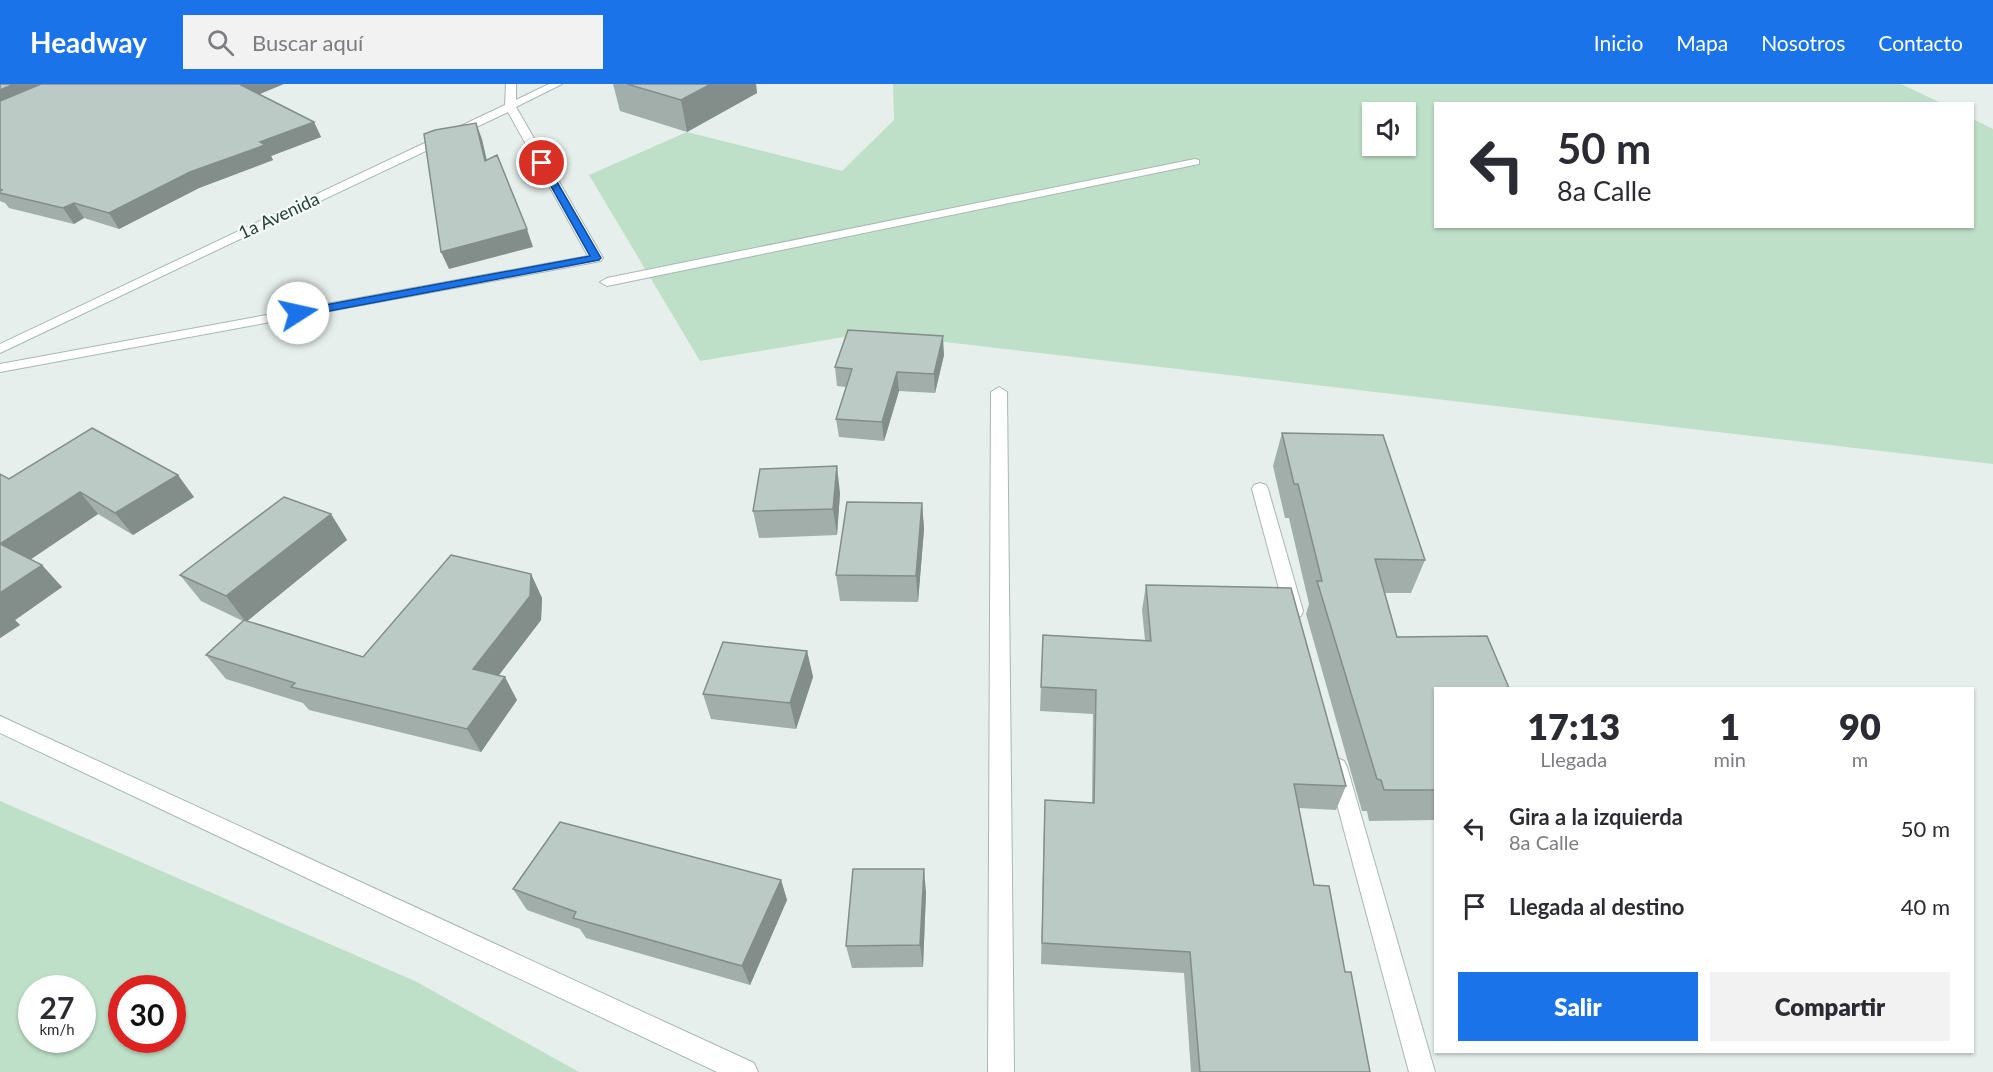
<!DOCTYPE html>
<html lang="es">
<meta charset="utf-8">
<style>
:root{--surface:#fff;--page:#f2f2f3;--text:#2b2b33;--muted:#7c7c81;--accent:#1a73e8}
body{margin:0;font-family:Lato,sans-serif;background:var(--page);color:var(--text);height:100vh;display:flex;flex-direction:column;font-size:22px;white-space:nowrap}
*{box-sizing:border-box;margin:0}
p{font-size:20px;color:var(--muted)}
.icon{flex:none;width:33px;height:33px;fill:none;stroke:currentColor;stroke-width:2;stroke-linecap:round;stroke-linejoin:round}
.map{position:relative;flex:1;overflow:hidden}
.sheet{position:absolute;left:1434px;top:603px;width:540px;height:366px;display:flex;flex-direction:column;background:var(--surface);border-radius:0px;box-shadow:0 2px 4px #0004}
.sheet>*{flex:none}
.guide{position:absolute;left:1434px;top:18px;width:540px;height:126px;border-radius:0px;box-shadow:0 2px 4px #0004;background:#fff;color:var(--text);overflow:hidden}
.fabs{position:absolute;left:1362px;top:18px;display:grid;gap:12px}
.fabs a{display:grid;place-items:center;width:54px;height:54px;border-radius:0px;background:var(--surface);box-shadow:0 2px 4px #0004;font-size:30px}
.speed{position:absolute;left:18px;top:891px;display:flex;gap:12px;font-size:30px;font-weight:700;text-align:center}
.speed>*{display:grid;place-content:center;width:78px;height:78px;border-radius:50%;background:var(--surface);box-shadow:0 2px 4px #0004;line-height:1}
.speed small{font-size:15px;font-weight:400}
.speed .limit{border:9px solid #d22;background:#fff;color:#111}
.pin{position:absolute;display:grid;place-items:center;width:51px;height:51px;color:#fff;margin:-26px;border:3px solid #fff;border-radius:50%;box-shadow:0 2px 6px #0007}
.me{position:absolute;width:66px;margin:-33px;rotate:80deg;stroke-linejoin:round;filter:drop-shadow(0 0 4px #0008)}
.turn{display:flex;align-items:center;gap:21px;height:126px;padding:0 24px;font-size:27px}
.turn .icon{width:78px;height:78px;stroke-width:2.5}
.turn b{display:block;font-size:42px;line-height:51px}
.eta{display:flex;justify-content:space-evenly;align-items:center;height:102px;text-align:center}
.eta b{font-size:36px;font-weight:800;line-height:42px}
.button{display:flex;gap:12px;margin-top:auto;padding:12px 24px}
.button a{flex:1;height:69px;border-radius:0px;background:var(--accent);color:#fff;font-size:24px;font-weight:800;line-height:69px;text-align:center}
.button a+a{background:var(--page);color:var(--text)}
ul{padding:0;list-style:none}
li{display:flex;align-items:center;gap:18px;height:78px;padding:0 24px}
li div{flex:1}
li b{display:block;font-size:22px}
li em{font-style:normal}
header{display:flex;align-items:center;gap:36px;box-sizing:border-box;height:84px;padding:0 30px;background:var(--accent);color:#fff}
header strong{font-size:28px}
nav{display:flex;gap:33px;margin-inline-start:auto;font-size:21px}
.search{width:420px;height:54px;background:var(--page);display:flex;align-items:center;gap:15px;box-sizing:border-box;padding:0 21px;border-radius:0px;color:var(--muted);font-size:22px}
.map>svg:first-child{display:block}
</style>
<header>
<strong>Headway</strong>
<div class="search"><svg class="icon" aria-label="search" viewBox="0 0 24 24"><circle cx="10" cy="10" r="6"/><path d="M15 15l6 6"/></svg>Buscar aquí</div>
<nav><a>Inicio</a><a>Mapa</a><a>Nosotros</a><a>Contacto</a></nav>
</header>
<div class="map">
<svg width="1993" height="988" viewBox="0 0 1993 988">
<rect width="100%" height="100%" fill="#e6efeb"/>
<!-- green -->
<path fill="#bfe0c8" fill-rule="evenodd" d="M 893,0 L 1901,0 L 1941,19 L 1436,20 L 1436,142 L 1972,142 L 1973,35 L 1993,45 L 1993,380 L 868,249 L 700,277 L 589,91 L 687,48 L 842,87 L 894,36 ZM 1372,28 L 1406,28 L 1406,62 L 1372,62 Z
M 0,717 L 415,897 L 579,988 L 0,988 ZM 32,904 L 82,904 L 82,956 L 32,956 ZM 122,904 L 172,904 L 172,956 L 122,956 Z"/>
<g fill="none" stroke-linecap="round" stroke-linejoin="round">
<!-- lane casing -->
<g stroke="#a8b8b2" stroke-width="2">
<path id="lane" d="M 1195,75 L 1199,76 L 1199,80 L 607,202 L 600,198 L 607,194 Z"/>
</g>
<!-- street casing -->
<g stroke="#a8b8b2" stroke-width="2">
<path id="street" d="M 506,0 L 516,0 L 516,16 L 549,0 L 562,0 L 516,23 L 603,174 L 601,177 L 0,288 L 0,280 L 588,172 L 508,28 L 0,269 L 0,260 L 505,21 Z
M 999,303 L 1007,308 L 1014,988 L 988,988 L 991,308 Z
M 1260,399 L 1266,401 L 1268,405 L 1303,527 L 1301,532 L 1294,534 L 1287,532 L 1285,527 L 1252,405 L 1254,401 Z
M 0,632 L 754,979 L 758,988 L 717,988 L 0,649 Z
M 1337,674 L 1344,677 L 1347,683 L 1435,988 L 1409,988 L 1327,683 L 1330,677 Z"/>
</g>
<!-- lane -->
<use href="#lane" fill="#fff" fill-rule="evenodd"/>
<!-- street -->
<use href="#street" fill="#fff" fill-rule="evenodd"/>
</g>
<!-- wall -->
<path fill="#a1aea9" d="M 0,0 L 260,10 L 314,38 L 321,53 L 271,72 L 273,76 L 199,104 L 119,145 L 84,134 L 74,140 L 9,124 L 5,119 L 0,117 Z
M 613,0 L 756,0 L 757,9 L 687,48 L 620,27 Z
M 944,271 L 935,309 L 899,307 L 884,357 L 839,353 L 836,335 L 846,303 L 837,302 L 835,283 Z
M 1282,349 L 1425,476 L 1411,509 L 1385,509 L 1397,553 L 1436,604 L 1436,736 L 1369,737 L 1367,727 L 1362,727 L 1306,530 L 1309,520 L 1289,434 L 1285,434 L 1273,382 Z
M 9,395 L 194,413 L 133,451 L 98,430 L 30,475 L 62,503 L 15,536 L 20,541 L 0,554 Z
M 840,409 L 837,451 L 759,454 L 753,427 Z
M 922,419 L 924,445 L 918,518 L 840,517 L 836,491 Z
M 331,430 L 347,456 L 247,537 L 363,573 L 531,490 L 542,514 L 541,536 L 499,591 L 517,616 L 481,668 L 309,626 L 303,619 L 226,595 L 206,571 L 243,537 L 201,517 L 180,491 Z
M 1146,501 L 1346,702 L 1336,726 L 1299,724 L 1314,801 L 1345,888 L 1370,988 L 1191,988 L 1184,889 L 1041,880 L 1044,739 L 1045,716 L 1092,719 L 1093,630 L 1040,627 L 1043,551 L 1145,556 L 1142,526 Z
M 807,567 L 813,593 L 796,645 L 711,635 L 703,610 Z
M 781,796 L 787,816 L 750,901 L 586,854 L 580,845 L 527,826 L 513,805 Z
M 926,808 L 923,883 L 852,884 L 846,862 Z"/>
<!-- shaded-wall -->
<path fill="#838d89" d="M 14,0 L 58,0 L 0,25 L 0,6 Z
M 243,0 L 284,0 L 248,15 L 241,1 Z
M 711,0 L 756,0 L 757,9 L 687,48 L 681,16 Z
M 314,38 L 321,53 L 271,72 L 273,76 L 199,104 L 119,145 L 109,129 L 190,88 L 260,58 Z
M 476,39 L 482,55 L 491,94 L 485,77 Z
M 74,119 L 84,134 L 74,140 L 63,124 Z
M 527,145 L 533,163 L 449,185 L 441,168 Z
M 943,252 L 944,271 L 935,309 L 934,290 Z
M 897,288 L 899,307 L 884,357 L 882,338 Z
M 837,382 L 840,409 L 837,451 L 833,425 Z
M 178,391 L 194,413 L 133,451 L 115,429 Z
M 80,408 L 98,430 L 21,482 L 0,460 Z
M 922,419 L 924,445 L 918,518 L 916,492 Z
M 331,430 L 347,456 L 246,538 L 226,512 Z
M 42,481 L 62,503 L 15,536 L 20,541 L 0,554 L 0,509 Z
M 531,490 L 542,514 L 541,536 L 486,608 L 473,585 Z
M 807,567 L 813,593 L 796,645 L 790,619 Z
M 505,593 L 517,616 L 481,668 L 467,645 Z
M 924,785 L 926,808 L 923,883 L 920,861 Z
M 781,796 L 787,816 L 750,901 L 742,882 Z"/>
<!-- building -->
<path fill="#bbcac4" stroke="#838d89" stroke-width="1.5" d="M 0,0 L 14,0 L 0,6 Z
M 41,0 L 243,0 L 241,1 L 314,38 L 260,58 L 265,61 L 190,88 L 109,129 L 74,119 L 63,124 L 0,109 L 0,107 L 2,106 L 0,105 L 0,17 Z
M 627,0 L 711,0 L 681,16 Z
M 476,39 L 485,77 L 497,71 L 527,145 L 441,168 L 424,50 L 435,46 Z
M 848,246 L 943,252 L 934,290 L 897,288 L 882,338 L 836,335 L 852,285 L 835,283 Z
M 92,344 L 178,391 L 115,429 L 80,408 L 0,460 L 0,390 L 9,395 Z
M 1282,349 L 1383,351 L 1425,476 L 1375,475 L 1397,553 L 1487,552 L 1509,604 L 1436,604 L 1436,706 L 1384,706 L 1381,696 L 1377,695 L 1317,497 L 1322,497 L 1298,400 L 1294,400 Z
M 837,382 L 833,425 L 753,427 L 760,385 Z
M 284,413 L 331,430 L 226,512 L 180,491 Z
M 847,418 L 922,419 L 916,492 L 836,491 Z
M 0,460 L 42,481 L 0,509 Z
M 451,471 L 531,490 L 530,512 L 473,585 L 505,593 L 467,645 L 291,603 L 295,599 L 206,571 L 244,536 L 363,573 Z
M 1146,501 L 1291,504 L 1346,702 L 1294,700 L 1314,801 L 1329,802 L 1345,888 L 1351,888 L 1370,988 L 1200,988 L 1190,868 L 1042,859 L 1045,716 L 1094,719 L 1096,606 L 1041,603 L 1043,551 L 1151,557 Z
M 723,558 L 807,567 L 790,619 L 703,610 Z
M 560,738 L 781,796 L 742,882 L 573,834 L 576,828 L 513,805 Z
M 853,785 L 924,785 L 920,861 L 846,862 Z"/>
<!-- route -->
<path fill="#1a73e8" stroke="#114b97" stroke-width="1.5" d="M 539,77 L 546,79 L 601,174 L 599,176 L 298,233 L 293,229 L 298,226 L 590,172 L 538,79 Z"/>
<g text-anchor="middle" stroke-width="4.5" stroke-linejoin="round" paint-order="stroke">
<!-- far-street labels -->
<g font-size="18" fill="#24423a" stroke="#f7fbf9">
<text transform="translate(279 132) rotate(-25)" y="6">1a Avenida</text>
</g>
</g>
</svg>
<div class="fabs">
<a><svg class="icon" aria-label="sound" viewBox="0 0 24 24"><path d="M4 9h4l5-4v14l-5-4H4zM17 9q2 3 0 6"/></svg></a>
</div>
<div class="speed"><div>27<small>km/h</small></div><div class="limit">30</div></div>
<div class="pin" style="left:542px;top:79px;background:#d93025"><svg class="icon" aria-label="arrive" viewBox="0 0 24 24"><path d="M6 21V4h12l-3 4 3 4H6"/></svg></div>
<svg class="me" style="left:298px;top:229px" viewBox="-20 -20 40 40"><circle r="19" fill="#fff"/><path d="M0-13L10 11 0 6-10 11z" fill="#1a73e8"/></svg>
<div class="guide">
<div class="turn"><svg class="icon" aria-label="left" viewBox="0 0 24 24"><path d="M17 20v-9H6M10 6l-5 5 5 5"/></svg><div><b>50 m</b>8a Calle</div></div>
</div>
<section class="sheet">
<div class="eta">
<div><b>17:13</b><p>Llegada</p></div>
<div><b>1</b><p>min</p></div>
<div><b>90</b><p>m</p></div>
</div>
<ul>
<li><svg class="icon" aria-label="left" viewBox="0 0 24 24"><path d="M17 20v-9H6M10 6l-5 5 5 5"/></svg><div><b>Gira a la izquierda</b><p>8a Calle</p></div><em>50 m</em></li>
<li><svg class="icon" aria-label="arrive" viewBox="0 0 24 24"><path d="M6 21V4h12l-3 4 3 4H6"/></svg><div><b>Llegada al destino</b></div><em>40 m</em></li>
</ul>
<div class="button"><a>Salir</a><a>Compartir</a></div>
</section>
</div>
